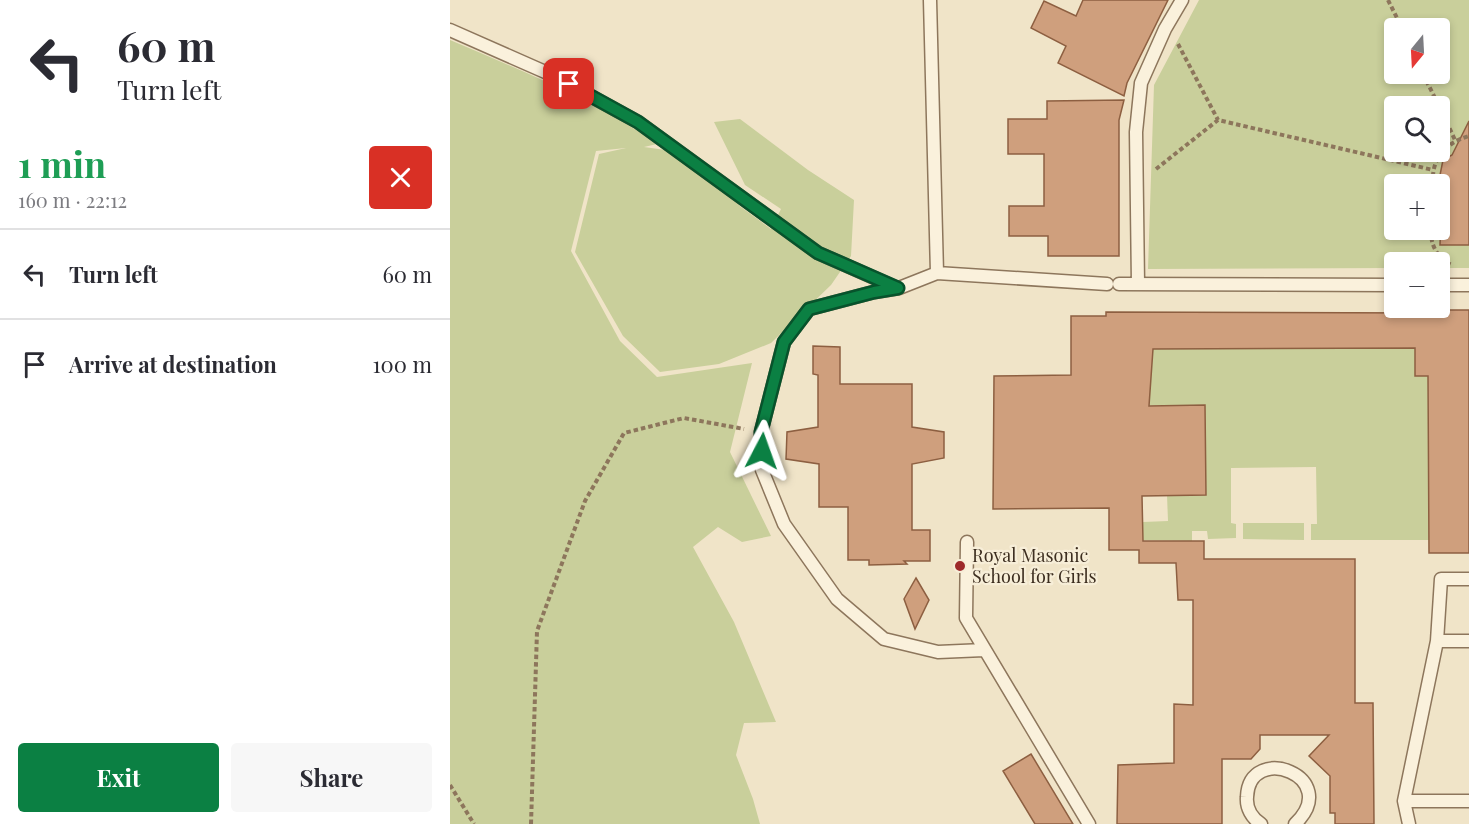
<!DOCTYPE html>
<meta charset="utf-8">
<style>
:root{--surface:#fff;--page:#f7f7f7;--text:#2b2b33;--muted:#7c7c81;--line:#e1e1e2;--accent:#0b8043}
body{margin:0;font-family:"Playfair Display",serif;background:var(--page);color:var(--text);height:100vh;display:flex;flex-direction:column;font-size:22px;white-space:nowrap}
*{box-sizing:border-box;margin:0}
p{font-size:20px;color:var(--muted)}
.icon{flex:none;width:33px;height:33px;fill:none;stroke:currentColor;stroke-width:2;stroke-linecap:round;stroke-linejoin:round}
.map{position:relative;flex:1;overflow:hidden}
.panel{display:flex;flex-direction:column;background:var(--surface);width:450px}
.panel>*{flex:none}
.hud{background:#fff;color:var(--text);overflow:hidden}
.needle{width:39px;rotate:198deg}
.tools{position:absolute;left:934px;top:18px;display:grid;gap:12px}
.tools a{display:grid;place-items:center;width:66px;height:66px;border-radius:6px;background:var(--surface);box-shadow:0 3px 9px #0003;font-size:30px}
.pin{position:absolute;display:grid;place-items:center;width:51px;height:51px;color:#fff;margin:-26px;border-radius:12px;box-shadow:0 3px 9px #0006}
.me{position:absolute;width:66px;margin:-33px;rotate:4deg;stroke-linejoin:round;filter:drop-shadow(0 0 4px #0008)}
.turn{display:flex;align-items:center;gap:21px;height:126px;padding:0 18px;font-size:27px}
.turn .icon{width:78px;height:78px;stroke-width:2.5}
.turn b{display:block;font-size:42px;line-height:51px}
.round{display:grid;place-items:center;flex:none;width:63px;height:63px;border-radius:6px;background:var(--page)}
.summary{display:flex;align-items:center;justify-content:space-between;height:102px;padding:0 18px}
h1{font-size:36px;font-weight:700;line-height:45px;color:#1e9e55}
.action{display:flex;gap:12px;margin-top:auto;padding:12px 18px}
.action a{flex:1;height:69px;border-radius:6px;background:var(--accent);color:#fff;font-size:24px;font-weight:700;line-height:69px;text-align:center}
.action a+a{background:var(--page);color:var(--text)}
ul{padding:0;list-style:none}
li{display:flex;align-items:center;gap:18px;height:90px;padding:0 18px;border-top:2px solid var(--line)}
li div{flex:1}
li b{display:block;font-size:22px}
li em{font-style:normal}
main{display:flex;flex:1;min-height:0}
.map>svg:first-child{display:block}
</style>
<main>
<section class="panel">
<div class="hud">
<div class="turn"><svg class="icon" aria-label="left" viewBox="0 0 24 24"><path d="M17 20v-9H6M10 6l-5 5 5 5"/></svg><div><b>60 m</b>Turn left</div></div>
</div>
<div class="summary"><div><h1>1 min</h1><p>160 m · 22:12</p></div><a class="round" style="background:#d93025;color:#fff"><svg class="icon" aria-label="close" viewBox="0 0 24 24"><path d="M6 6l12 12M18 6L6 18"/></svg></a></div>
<ul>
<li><svg class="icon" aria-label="left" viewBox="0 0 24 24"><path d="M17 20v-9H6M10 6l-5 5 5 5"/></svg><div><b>Turn left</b></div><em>60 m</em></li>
<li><svg class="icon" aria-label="arrive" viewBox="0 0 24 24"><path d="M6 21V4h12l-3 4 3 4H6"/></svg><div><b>Arrive at destination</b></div><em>100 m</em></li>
</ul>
<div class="action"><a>Exit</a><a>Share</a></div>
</section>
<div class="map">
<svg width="1019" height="824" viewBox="0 0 1019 824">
<rect width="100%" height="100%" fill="#f0e4c8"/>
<!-- green -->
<path fill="#c9cf9b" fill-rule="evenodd" d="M 749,0 L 1019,0 L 1019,268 L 990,268 L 990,262 L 945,262 L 945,268 L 698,269 L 704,85 ZM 945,28 L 990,28 L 990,74 L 945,74 ZM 945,106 L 990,106 L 990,152 L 945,152 ZM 945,184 L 990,184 L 990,230 L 945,230 Z
M 0,40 C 72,71 143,99 207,144 L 194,147 L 230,152 L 291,207 L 321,229 L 331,209 L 295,185 L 264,122 L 290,119 L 358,170 L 404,200 L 401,256 L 381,285 L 321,343 L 269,364 L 210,372 L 173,336 L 125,252 L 149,154 L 176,148 L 146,151 L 121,251 L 170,341 L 207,377 L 302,363 L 280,452 L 321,536 L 292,542 L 268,527 L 243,547 L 284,622 L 326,722 L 294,723 L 286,755 L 303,799 L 310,824 L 0,824 Z
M 965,348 L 965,376 L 978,376 L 979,540 L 861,540 L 861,524 L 867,524 L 866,467 L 781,468 L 781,523 L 786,524 L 786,538 L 758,539 L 757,531 L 742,531 L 742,541 L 693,540 L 693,522 L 718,521 L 717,495 L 754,405 L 668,406 L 701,379 L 701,368 L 690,349 Z
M 793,523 L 854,523 L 854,540 L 793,539 Z"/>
<!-- building -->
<path fill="#cf9f7d" stroke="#8d5f41" stroke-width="1.5" d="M 633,0 L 718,0 L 677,83 L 674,96 L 608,63 L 616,46 L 581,28 L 594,1 L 626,16 Z
M 674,100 L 669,120 L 669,256 L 598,256 L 598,236 L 559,236 L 559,206 L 594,206 L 594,154 L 558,154 L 558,119 L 597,119 L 597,101 Z
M 1019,121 L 1019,245 L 990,245 L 992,189 L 989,180 L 993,160 L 1002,155 Z
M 977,310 L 1019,310 L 1019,553 L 979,553 L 978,376 L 965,376 L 965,348 L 703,349 L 699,406 L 755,405 L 756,495 L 692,496 L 693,541 L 754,541 L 754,559 L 905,559 L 905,703 L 923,703 L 924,824 L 885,824 L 885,813 L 880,813 L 880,776 L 859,756 L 879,735 L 810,735 L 810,749 L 801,759 L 772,759 L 772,824 L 667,824 L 668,765 L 724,763 L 724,704 L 743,705 L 743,600 L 728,600 L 726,563 L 689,563 L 689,550 L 659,550 L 659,508 L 543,509 L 544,376 L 621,375 L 621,316 L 656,316 L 656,312 L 977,313 Z
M 363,346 L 390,347 L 390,384 L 462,384 L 462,427 L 494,432 L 494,458 L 462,464 L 462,530 L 480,530 L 480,561 L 454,561 L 457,564 L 419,565 L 419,560 L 398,560 L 398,507 L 369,507 L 369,464 L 336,459 L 337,432 L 368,427 L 368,375 L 363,374 Z
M 466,578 L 479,600 L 465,629 L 454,599 Z
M 581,754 L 623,824 L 585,824 L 553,771 Z"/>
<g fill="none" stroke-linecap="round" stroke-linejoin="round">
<!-- lane casing -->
<g stroke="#8d765c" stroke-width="15">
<path id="lane" d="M 480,0 L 487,273
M 0,30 L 102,75 L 188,122 L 368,253 L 447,288
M 669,284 L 945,285
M 688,284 L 686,132 L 691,83 L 715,29 L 732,0
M 990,285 L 1019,285
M 517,542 L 516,618 L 639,824
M 987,641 L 991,579 L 1019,579
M 534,650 L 488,652 L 434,639 L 387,599 L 334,524 L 312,470 L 311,432 L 334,342 L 359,309 L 424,292 L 449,288 L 487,273 L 657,284
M 954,801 L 1019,801
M 811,824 C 802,818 796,808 797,797 C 799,741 894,777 845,824
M 959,824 L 954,801 L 987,641 L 1019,641"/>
</g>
<!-- path -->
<path stroke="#8d765c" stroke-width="4" stroke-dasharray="4.5 3" stroke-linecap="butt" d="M 938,0 L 952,28
M 728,44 L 768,120
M 973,74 L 989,106
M 990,108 L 1005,140
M 706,169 L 768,120 L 983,170
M 983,184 C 981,159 995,143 1019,136
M 990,209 L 990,211
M 981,230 C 980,244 988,260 1002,265
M 0,785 L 24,824
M 81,824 L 87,631 L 135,501 L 174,433 L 234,418 L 294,429"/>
<!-- lane -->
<use href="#lane" stroke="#faf1dc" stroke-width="12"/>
</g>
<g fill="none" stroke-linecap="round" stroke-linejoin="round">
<!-- route casing -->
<g stroke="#07532c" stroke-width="15">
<path id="route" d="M 119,84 L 188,122 L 368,253 L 448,288 L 424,292 L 359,309 L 334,342 L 311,432 L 312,451"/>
</g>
<!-- route -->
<use href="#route" stroke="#0b8043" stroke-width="10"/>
</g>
<!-- markers -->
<circle fill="#9e2a2b" stroke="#f7eed8" stroke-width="2" cx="510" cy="566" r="6"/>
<g text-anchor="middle" stroke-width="4.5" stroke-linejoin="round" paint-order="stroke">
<!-- poi labels -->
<g font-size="18" fill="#3d2e20" stroke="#f7eed8" text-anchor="start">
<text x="522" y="562">Royal Masonic<tspan x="522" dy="21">School for Girls</tspan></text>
</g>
</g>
</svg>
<div class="tools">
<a><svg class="needle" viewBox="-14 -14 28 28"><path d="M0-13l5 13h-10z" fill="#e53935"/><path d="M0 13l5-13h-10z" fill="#7c7c81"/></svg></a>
<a><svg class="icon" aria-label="search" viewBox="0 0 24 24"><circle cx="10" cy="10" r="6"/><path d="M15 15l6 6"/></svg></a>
<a>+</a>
<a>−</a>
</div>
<div class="pin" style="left:119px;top:84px;background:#d93025"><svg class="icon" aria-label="arrive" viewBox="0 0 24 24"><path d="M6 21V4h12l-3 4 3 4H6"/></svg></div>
<svg class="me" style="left:312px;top:451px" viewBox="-20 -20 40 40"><path d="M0-17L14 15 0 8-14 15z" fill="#0b8043" stroke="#fff" stroke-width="4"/></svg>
</div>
</main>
